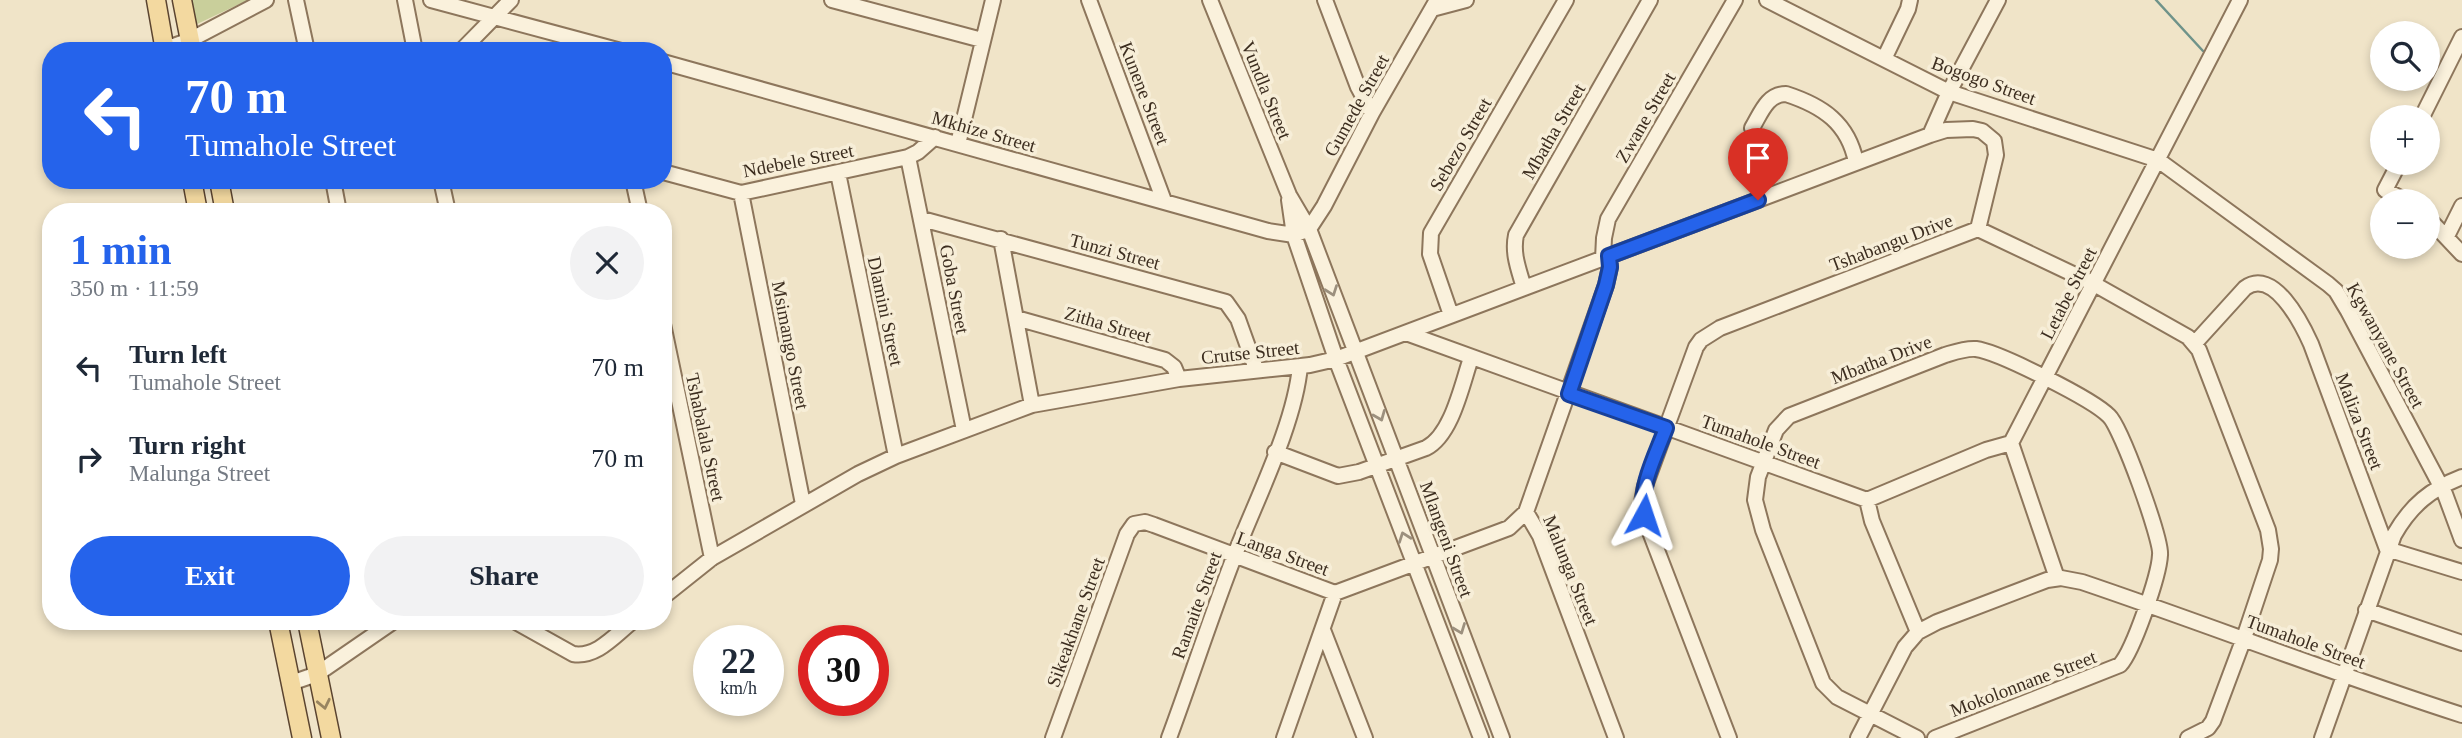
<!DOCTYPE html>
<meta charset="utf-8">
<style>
:root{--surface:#fff;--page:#f2f2f3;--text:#1f2937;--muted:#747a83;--accent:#2563eb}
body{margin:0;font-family:Georgia,serif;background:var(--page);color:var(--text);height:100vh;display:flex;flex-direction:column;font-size:26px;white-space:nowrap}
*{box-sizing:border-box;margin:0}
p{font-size:23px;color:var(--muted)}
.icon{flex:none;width:38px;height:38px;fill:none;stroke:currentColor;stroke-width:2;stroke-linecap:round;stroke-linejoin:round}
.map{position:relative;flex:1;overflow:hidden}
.drawer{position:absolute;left:42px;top:203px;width:630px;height:427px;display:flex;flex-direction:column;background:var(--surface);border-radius:28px;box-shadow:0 4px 10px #0003}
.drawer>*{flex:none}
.banner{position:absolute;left:42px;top:42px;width:630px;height:147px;border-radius:28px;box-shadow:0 4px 10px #0003;background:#2563eb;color:#fff;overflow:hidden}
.buttons{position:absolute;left:2370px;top:21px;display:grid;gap:14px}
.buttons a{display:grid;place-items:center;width:70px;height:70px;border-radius:50%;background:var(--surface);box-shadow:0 4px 10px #0003;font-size:35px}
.speed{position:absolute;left:693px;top:625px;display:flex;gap:14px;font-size:35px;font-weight:700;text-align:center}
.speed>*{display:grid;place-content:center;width:91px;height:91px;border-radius:50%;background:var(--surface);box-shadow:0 4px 10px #0003;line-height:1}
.speed small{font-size:18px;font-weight:400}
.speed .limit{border:10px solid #d22;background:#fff;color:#111}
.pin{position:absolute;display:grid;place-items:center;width:60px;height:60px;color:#fff;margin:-72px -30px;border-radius:50% 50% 50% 0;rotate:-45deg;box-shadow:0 0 7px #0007}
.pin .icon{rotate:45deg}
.me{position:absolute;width:77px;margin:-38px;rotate:5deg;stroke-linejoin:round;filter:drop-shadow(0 0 5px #0008)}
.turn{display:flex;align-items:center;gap:24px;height:147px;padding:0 28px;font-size:32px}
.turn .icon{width:91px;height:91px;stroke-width:2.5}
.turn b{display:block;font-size:49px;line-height:60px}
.round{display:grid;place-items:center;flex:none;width:74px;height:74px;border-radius:37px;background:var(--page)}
.overview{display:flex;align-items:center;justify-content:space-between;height:119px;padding:0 28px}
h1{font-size:42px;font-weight:600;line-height:52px;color:var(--accent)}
.action{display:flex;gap:14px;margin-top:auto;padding:14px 28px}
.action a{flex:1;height:80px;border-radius:42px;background:var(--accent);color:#fff;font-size:28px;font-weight:600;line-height:80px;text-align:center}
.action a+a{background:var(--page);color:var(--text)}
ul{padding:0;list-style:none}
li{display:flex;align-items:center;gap:21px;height:91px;padding:0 28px}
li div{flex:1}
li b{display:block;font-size:26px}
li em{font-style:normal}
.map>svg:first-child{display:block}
</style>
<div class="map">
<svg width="2462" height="738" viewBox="0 0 2462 738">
<rect width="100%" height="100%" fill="#f0e4c8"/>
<!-- green -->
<path fill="#c9cf9b" d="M 190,0 L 248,0 L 195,25 Z"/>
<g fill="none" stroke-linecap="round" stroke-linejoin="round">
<!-- stream -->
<path stroke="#6f938a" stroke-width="2.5" d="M 2156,0 L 2203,51"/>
<!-- minor casing -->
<g stroke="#8d765c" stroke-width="18">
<path id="minor" d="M 296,0 L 307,51
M 405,0 L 415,51
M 431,0 L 621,51
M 832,0 L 982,40
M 1089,0 L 1164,201
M 1210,0 L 1289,195 L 1309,229 L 1502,738
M 1325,0 L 1358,87 L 1372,113
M 1767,0 L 1949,92 L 2158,160 L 2328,284 L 2336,291 L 2348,311 L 2445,494 L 2462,540
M 1432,9 L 1466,0
M 165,49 L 190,40 L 266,0
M 461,51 L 511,0
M 1884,59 L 1908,9 L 1910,0
M 663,62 L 1268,231 L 1294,235 L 1309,229
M 2422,117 L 2462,37
M 1752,128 C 1761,113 1767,94 1786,94 C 1823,106 1848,123 1856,162
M 1930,135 L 1949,92 L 1998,0
M 958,144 L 993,0
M 908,157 L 964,430
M 2399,163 L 2385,190 L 2406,201
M 663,172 L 741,193 L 908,157 L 918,152 L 935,137
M 838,173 L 896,456
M 333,180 L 339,212
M 441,180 L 448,212
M 633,180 L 640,212
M 741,193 L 803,504
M 1289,200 L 1294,235 L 1336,359 L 1481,738
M 2427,217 L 2462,254
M 922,219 L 1226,302 L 1238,319 L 1256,369
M 1309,229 L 1324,206 L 1372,113 L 1437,0
M 2447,236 L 2462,206
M 1001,239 L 1032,405
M 1609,256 L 1610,267 L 1606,285 L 1526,512 L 1540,536 L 1616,738
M 1603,259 L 1604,238 L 1608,219 L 1735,0
M 1524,288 C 1519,270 1512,254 1516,235 L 1650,0
M 1451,315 L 1430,254 L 1431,233 L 1566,0
M 1016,318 L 1165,360 L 1174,367 L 1179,379
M 663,324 L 712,558
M 1406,333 L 1867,500
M 2195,343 L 2245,288 C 2273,267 2301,322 2311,344 L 2387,549
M 2011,443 L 2240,0
M 2011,443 L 2057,578
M 1275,452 L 1338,476 L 1359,472 L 1426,448 C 1452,435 1462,384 1471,358
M 1867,500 L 1986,450 L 2011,443
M 1867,500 L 1872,521 L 1918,632
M 2387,549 L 2462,572
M 663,597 L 712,558 L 858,474 L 896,456 L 1032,405 L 1179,379 L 1310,365 L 1336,359 L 1930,135 L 1946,130 L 1973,129 L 1982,131 L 1994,141 L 1996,155 L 1978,229
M 2366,610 L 2462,643
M 514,621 L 573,654 C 597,658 615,635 633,621
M 1323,630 L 1365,738
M 291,683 L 317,674 L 394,621
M 1053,738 L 1127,534 L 1134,524 L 1145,522 L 1154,525 L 1335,593 L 1509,528 L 1526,512
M 1169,738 C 1192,676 1212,613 1236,552 C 1257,498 1295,423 1300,366
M 1284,738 L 1335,593
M 1729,738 L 1650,532 L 1642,502 L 1645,486 L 1696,347 L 1701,340 L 1720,328 L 1978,229 L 2094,284 L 2188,337 L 2199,350 L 2268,530 L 2271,549 L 2270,560 L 2244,638 L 2213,721 L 2208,728 L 2188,738
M 1858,738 L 1905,647 L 1918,632 L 1937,622 L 2047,580 L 2061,578 L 2082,582 C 2209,625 2334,674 2462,715
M 1917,738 L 1837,697 L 1823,683 L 1763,530 L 1755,500 L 1758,477 L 1776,430 L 1789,416 L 1945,355 C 1955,352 1966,348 1976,349 C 1999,352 2094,400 2109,416 C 2121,427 2162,540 2160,555 C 2159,576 2133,651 2120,665 L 1935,738
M 2322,738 L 2394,535 C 2411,505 2431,489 2462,477"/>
</g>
<!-- major casing -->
<g stroke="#5b4430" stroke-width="21">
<path id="major" d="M 156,0 L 165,51
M 182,0 L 192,51
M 192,180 L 198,212
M 219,180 L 225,212
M 278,621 L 302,738
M 307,621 L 331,738"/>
</g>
<!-- minor -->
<use href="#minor" stroke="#faf1dc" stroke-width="14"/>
<!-- major -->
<use href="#major" stroke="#f3d9a0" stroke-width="18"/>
</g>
<!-- one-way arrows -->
<defs><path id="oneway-chevron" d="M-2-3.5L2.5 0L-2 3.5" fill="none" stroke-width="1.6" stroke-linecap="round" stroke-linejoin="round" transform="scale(1.75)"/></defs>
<g stroke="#9c907e">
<use href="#oneway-chevron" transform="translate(1332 291) rotate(70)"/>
<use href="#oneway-chevron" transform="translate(1380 416) rotate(68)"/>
<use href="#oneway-chevron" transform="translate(1404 537) rotate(-110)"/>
<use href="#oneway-chevron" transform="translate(1460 629) rotate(69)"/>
</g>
<use stroke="#988460" href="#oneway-chevron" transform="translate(324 704) rotate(78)"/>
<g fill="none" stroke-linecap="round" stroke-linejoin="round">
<!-- route casing -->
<g stroke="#184099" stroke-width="18">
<path id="route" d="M 1644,515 C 1639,486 1656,455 1666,428 L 1569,394 L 1606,285 L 1610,267 L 1609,256 L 1758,200"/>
</g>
<!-- route -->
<use href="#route" stroke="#2563eb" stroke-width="12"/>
</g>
<g text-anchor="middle" stroke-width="7" stroke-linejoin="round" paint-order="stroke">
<!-- street labels -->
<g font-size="19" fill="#3d2e20" stroke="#f7eed8">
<text transform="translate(1984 80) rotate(20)" y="7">Bogogo Street</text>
<text transform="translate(1267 90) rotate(68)" y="7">Vundla Street</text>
<text transform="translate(1145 93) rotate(69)" y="7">Kunene Street</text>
<text transform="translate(1356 105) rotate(-61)" y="7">Gumede Street</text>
<text transform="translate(1645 117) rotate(-60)" y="7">Zwane Street</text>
<text transform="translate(984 131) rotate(16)" y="7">Mkhize Street</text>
<text transform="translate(1553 131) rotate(-60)" y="7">Mbatha Street</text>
<text transform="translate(1460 144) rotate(-60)" y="7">Sebezo Street</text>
<text transform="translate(798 160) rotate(-11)" y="7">Ndebele Street</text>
<text transform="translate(1891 242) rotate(-21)" y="7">Tshabangu Drive</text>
<text transform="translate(1115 251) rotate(15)" y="7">Tunzi Street</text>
<text transform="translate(955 289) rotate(79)" y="7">Goba Street</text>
<text transform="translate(2068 293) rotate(-63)" y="7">Letabe Street</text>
<text transform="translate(886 311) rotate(78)" y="7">Dlamini Street</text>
<text transform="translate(1108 324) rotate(16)" y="7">Zitha Street</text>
<text transform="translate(791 345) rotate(79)" y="7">Msimango Street</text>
<text transform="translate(2386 345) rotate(61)" y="7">Kgwanyane Street</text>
<text transform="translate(1250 352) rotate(-6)" y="7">Crutse Street</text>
<text transform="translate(1881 359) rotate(-21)" y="7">Mbatha Drive</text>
<text transform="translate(2360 421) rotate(69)" y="7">Maliza Street</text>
<text transform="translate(706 437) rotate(78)" y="7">Tshabalala Street</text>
<text transform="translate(1761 441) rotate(20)" y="7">Tumahole Street</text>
<text transform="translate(1447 539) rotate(70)" y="7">Mlangeni Street</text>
<text transform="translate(1283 553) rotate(20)" y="7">Langa Street</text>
<text transform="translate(1571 570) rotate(68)" y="7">Malunga Street</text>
<text transform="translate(1196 605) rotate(-70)" y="7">Ramaite Street</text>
<text transform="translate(1075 622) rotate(-70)" y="7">Sikeakhane Street</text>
<text transform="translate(2306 641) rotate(20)" y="7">Tumahole Street</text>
<text transform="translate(2023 683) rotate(-21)" y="7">Mokolonnane Street</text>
</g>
</g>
</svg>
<div class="buttons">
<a><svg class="icon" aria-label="search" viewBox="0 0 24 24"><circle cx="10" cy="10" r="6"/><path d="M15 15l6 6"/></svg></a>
<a>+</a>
<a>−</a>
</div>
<div class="speed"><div>22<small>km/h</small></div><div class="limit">30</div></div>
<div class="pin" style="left:1758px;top:200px;background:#d93025"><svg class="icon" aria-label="arrive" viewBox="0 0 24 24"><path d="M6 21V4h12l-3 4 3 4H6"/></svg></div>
<svg class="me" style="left:1644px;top:515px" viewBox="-20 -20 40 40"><path d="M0-17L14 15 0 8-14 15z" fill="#2563eb" stroke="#fff" stroke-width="4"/></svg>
<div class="banner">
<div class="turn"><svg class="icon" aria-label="left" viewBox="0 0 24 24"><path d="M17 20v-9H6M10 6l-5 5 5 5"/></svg><div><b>70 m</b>Tumahole Street</div></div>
</div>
<section class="drawer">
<div class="overview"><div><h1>1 min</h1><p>350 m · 11:59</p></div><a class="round"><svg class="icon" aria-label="close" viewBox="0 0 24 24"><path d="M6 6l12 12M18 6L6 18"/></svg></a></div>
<ul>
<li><svg class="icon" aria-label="left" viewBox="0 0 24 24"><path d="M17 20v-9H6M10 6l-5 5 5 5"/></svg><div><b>Turn left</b><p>Tumahole Street</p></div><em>70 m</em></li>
<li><svg class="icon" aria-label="right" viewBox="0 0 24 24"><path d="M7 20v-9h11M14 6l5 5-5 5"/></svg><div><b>Turn right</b><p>Malunga Street</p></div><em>70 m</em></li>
</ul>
<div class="action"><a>Exit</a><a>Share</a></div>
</section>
</div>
